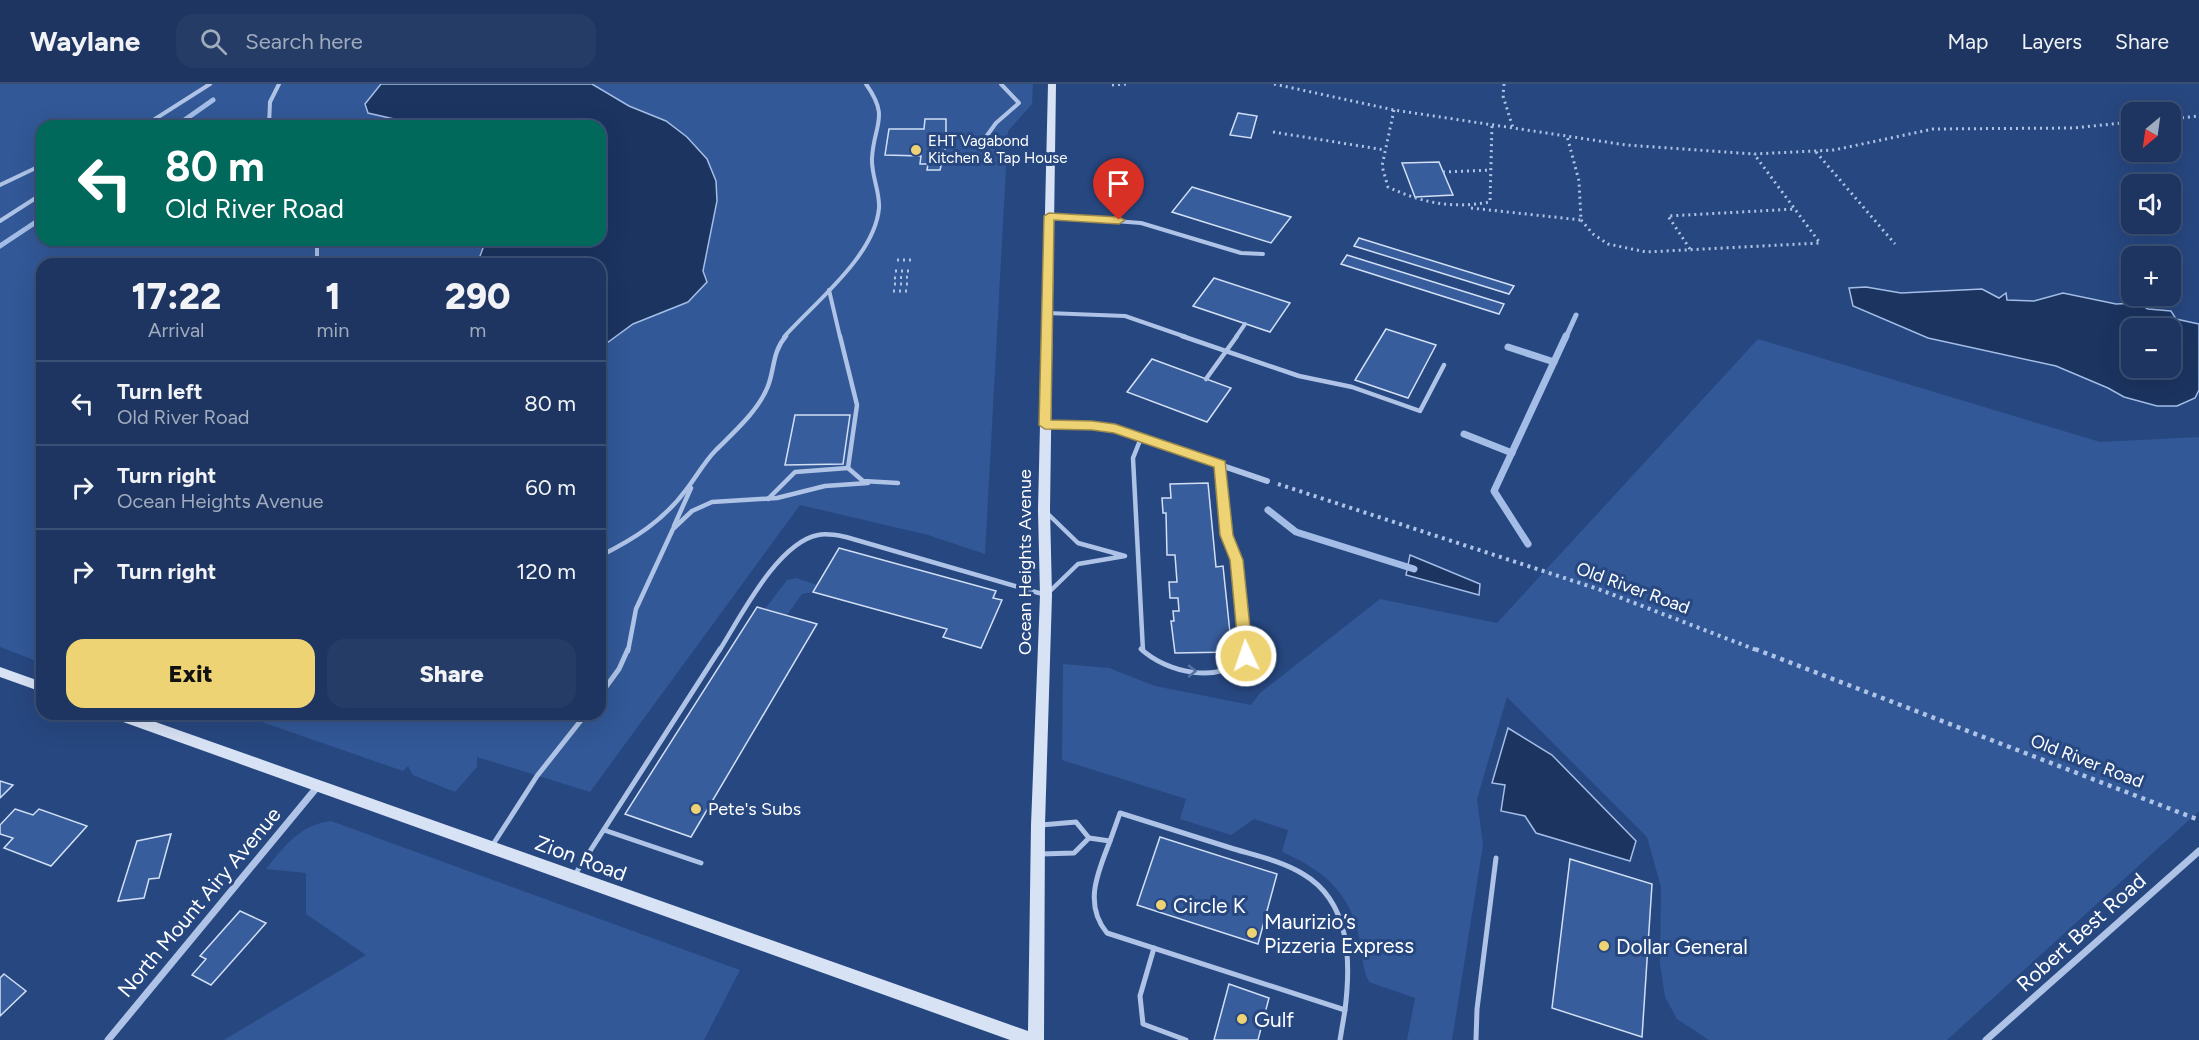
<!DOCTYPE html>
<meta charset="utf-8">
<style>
:root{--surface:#1d3560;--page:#253d66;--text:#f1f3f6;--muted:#a0abbd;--line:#3b5075;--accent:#eed374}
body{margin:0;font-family:Figtree,sans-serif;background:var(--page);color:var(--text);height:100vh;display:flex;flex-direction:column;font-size:22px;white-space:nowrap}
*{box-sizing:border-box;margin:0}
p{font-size:20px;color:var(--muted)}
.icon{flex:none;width:33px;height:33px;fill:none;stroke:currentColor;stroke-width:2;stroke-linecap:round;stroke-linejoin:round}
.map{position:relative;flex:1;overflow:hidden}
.details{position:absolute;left:36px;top:174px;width:570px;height:462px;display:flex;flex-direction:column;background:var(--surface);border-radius:18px;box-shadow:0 6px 24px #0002,0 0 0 2px var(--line)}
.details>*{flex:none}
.top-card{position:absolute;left:36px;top:36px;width:570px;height:126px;border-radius:18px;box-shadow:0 6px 24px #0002,0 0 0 2px var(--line);background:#00695c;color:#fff;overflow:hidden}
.needle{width:39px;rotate:209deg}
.controls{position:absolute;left:2121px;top:18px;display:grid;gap:12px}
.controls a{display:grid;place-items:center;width:60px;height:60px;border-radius:12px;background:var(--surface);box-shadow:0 6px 24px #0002,0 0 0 2px var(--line);font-size:30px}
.pin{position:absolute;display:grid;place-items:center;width:51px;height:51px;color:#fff;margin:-62px -26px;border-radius:50% 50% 50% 0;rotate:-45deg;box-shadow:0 0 6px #0007}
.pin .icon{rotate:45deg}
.me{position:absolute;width:66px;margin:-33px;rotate:357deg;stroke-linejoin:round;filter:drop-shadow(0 0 4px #0008)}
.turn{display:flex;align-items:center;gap:21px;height:126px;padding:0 30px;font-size:27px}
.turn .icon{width:78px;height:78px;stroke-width:2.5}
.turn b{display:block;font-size:42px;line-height:51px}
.eta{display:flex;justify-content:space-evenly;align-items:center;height:102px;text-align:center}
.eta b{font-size:36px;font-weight:800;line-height:42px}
.primary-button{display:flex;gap:12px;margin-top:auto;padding:12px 30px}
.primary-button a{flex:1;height:69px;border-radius:18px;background:var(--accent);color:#111;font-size:24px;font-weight:800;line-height:69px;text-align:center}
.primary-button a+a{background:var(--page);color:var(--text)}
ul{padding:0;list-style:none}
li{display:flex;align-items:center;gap:18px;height:84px;padding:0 30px;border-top:2px solid var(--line)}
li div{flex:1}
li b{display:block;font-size:22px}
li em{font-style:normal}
header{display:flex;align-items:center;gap:36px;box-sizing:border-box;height:84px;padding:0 30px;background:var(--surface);border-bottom:2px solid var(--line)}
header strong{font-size:28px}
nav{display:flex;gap:33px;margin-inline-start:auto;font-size:21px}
.search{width:420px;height:54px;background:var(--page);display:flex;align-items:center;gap:15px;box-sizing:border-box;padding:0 21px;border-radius:18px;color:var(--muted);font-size:22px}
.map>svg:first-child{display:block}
</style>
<header>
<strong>Waylane</strong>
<div class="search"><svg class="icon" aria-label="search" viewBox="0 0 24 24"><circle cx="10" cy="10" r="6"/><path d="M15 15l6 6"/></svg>Search here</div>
<nav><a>Map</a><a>Layers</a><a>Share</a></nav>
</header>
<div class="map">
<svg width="2199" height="956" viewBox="0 0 2199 956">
<rect width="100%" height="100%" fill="#274780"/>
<!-- green -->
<g fill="#325897" fill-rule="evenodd">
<path d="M0,0h1033l-1,20 -24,27 -23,423 -57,-19 -128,-30 -210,287 -113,-35v10l-22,25 -42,-17 -5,-9 -5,5 -164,-57h361v-450h-558v399l-42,-16zM42,42h558v114h-558z"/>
<path d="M1758,255l342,103 99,-5v374l-252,229h-238l-32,-21 -12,-22 -5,-33 1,-77 -14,-50 -140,-140 -30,102 6,46 -31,195h-45l8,-42 -46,-16c-8,-16 -6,-29 -10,-45 -9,-45 -37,-68 -77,-85l6,-22 -34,-11 -23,16 -51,-16 6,-20 -124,-39 1,-96 46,4 46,18 96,19 9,-12 120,-94 117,24z"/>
<polygon points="796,494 817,501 813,508 802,510 787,531 765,525 787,496"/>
<path d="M331,737l409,149 -36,70h-480l142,-85 -60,-41v-41l-40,-4c19,-23 33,-44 65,-48z"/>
</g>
<!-- water -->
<g fill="#1b3460" stroke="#a3bde6" stroke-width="1.5" fill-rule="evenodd">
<polygon points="381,0 592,0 629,22 666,37 687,53 707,75 716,97 717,117 703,187 707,198 688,218 633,240 600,264 600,180 477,180 486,156 600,156 600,42 425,42 368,29 365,20"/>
<path d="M1866,203l35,6 81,-4 17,9 7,-5 1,7 27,1 29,-8 53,11 21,-1 11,6 23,2 5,8 23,5v66l-4,8 -18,8h-20l-33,-9 -16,-9 -52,-22 -128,-28 -75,-32 -4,-18zM2132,244h38v40h-38z"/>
<polygon points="1410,471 1480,500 1479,511 1406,491"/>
<polygon points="1508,644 1552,671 1636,757 1630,777 1536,749 1525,732 1501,727 1505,701 1492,699"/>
</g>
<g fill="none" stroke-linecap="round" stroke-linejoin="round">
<!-- stream-far1 -->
<g stroke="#a3bde6" stroke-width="5">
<polyline points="176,42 213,16"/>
<polyline points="0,162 42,134"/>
<polyline points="1566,253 1576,231"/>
</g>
<!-- stream -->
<g stroke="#a3bde6" stroke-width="7">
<polyline points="1508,263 1554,278"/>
<polyline points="1464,350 1512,369"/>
<polyline points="1268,426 1296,448 1414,485"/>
<polyline points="1528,460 1494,407 1566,252"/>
</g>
</g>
<!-- building -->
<g fill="#385d9c" stroke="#d1dff5" stroke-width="1.5">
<polygon points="1238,29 1257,32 1251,54 1230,51"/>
<polygon points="925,35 946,35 946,55 950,55 949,61 946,61 940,86 927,86 928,80 920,80 921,72 885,71 889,45 924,45"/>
<polygon points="1439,78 1453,111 1415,113 1402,79"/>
<polygon points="1192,103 1291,133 1271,159 1172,128"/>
<polygon points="1359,154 1514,202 1509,210 1354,162"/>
<polygon points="1347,171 1504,220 1499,230 1341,180"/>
<polygon points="1214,194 1290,219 1270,248 1193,222"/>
<polygon points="1386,245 1436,261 1408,314 1355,296"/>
<polygon points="1152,275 1231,304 1207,338 1127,308"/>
<polygon points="795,331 850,331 843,380 785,381"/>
<polygon points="1208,399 1216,483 1223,482 1232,568 1175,569 1171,537 1174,537 1173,527 1179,527 1178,514 1170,514 1169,498 1177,498 1175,471 1167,471 1166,429 1163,429 1162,414 1171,414 1170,400"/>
<polygon points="839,464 996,507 993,514 1002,516 981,564 943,553 947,545 813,508"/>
<polygon points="757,523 817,540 691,753 625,730"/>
<polygon points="0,697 13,701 0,714"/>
<polygon points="15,725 33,731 39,725 87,742 51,782 4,764 13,754 0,750 0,741"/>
<polygon points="171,750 159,794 149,795 144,814 118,817 137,757"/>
<polygon points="1160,753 1277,790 1258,860 1137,821"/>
<polygon points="1570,775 1652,800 1642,953 1552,924"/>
<polygon points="240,827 266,839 211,901 192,891 206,875 200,872"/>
<polygon points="4,890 26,907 0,932 0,894"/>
<polygon points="1229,900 1269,914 1258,956 1214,956"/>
</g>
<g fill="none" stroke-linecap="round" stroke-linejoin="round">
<!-- path-far2 -->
<g stroke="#aec3e6" stroke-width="3" stroke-dasharray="2 4" stroke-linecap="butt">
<polyline points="1274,0 1394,26 1626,61 1754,70 1834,66 1933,45 2073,44 2132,38"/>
<polyline points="1504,0 1503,12 1513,44"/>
<polyline points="1112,1 1127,0"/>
<path d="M1394,26l-12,56 6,21c34,16 65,22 102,15l2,-77"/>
<polyline points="2170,35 2199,32"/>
<polyline points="1273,48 1385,66"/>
<polyline points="1816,68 1895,160"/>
<polyline points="1443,88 1491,86"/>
<polyline points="1471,124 1581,136 1579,97 1567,52"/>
<polyline points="1581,136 1593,150 1608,160 1646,168 1820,159 1754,70"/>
<polyline points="1690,165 1668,132 1795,125"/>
<polyline points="897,176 913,176"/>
<polyline points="895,187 911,187"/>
<polyline points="894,194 910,193"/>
<polyline points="894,200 910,200"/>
<polyline points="893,207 909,207"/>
</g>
<!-- path-far1 -->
<polyline stroke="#aec3e6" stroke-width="4" stroke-dasharray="3 4.5" stroke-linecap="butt" points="1278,400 1598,505 1759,567"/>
<!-- path -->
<polyline stroke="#aec3e6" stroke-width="4.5" stroke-dasharray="4 5" stroke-linecap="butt" points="1755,565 2199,736"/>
<!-- lane-far2 -->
<g stroke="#aec3e6" stroke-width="4">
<polyline points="144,42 210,0"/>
<polyline points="269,42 270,18 279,0"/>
<polyline points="983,57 996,39 1019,19 1001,0"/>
<polyline points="0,101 42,81"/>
<polyline points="1049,132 1141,139 1241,169 1263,170"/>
<polyline points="0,137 42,110"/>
<polyline points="317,156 317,180"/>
<polyline points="829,206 840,253"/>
<polyline points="1047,229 1125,232 1186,253"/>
<path d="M784,253c30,-34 91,-81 95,-129 1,-17 -8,-33 -7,-50 2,-35 18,-40 -6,-74"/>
<polyline points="1236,253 1245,240"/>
</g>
<!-- lane-far1 -->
<g stroke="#aec3e6" stroke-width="4.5">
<polyline points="840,252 857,321 848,384 863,397 898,399"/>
<polyline points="1182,252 1299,292 1352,303 1420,327 1444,281"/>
<polyline points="1206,295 1237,252"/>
<polyline points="1141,354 1133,374 1143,567"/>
<polyline points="1220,380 1226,451 1236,475 1245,567"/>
<polyline points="768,415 795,388 848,384"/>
<polyline points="674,442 691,404"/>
<path d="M600,472c34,-17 63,-35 86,-66 10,-13 19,-29 30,-40 18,-18 43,-40 52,-64 7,-18 4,-34 18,-50"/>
<polyline points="628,567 636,525 673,445 692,427 712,418 777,414 825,402 868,399"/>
<path d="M719,567c21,-33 58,-108 99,-116 9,-2 18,0 28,2l200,58 32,-31 47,-8 -47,-13 -30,-29"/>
</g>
<!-- lane -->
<g stroke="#aec3e6" stroke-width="5">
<path d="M1141,565c26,24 79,36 105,7l-1,-7"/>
<polyline points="600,611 619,585 628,565"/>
<polyline points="1041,741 1076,738 1089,754 1074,769 1041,770"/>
<polyline points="604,746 701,779"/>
<path d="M1089,754l21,3c-12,31 -27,63 -3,92l238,77 -5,30"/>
<path d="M1110,757l10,-28c38,12 76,24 114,36 23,7 48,12 69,25 48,28 48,88 42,136"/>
<polyline points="492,762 537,692 586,630"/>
<polyline points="574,792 720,565"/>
<polyline points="1154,864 1140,912 1143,940 1186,956"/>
<polyline points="1476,956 1477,925 1496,774"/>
</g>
<!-- street-far1 -->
<polyline stroke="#aec3e6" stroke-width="6" points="1046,341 1092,341 1115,345 1267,397"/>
<!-- street -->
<g stroke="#aec3e6" stroke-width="7">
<polyline points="108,956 318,702"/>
<polyline points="1986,956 2199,767"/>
</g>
<!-- secondary -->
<g fill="#d7e2f5" fill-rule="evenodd">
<polygon points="1048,0 1056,0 1050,426 1052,511 1045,741 1044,956 1010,956 112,634 110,630 133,630 1028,947 1031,741 1040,511 1038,426"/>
<polygon points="0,583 42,598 42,608 0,593"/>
</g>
</g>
<!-- one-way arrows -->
<defs><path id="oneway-chevron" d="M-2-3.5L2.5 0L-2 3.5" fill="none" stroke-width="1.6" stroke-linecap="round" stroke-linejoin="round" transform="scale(1.5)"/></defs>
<use stroke="#5672a4" href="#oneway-chevron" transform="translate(1192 587)"/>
<!-- route -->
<polygon fill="#eed374" stroke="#9b894b" stroke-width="1.5" points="1049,129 1119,133 1125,136 1119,140 1054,136 1051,336 1092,337 1115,340 1225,377 1233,451 1243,476 1253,572 1251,576 1246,578 1239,572 1230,476 1220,451 1214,383 1114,349 1092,346 1045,345 1039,341 1044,132"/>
<!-- markers -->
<g fill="#eed374" stroke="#274780" stroke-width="2">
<circle cx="916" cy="66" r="6"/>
<circle cx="696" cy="725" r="6"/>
<circle cx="1161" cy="821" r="6"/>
<circle cx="1252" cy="849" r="6"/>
<circle cx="1604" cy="862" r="6"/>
<circle cx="1242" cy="935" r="6"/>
</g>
<g text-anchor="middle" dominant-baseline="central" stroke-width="6" stroke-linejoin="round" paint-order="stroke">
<!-- far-poi labels -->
<g font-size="15" fill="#fff" stroke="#274780" text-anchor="start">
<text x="928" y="57">EHT Vagabond<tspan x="928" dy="17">Kitchen &amp; Tap House</tspan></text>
</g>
<!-- street labels -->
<g font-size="18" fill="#fff" stroke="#274780">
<text transform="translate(1025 478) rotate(-90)">Ocean Heights Avenue</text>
<text transform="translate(1633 504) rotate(20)">Old River Road</text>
<text transform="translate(2087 677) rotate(21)">Old River Road</text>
</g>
<!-- poi labels -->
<g font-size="18" fill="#fff" stroke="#274780" text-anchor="start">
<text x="708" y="725">Pete's Subs</text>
</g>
<!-- near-street labels -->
<g font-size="21" fill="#fff" stroke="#274780">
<text transform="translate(581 774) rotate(20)">Zion Road</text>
<text transform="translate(199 818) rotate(-50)">North Mount Airy Avenue</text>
<text transform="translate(2081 848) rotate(-42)">Robert Best Road</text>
</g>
<!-- near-poi labels -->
<g font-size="21" fill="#fff" stroke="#274780" text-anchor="start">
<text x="1173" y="821">Circle K</text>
<text x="1264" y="837">Maurizio’s<tspan x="1264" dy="24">Pizzeria Express</tspan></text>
<text x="1616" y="862">Dollar General</text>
<text x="1254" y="935">Gulf</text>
</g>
</g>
</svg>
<div class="controls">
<a><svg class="needle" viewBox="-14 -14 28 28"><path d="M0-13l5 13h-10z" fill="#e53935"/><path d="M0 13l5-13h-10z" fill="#a0abbd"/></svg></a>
<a><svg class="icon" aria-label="sound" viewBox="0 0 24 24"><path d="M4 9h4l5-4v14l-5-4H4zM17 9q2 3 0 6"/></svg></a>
<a>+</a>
<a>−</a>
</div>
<div class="pin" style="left:1119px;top:136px;background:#d93025"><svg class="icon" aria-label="arrive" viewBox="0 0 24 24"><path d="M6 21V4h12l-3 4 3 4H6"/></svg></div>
<svg class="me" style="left:1246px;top:572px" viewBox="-20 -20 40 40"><circle r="17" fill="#eed374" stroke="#fff" stroke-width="3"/><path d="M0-11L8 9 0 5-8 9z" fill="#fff"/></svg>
<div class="top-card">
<div class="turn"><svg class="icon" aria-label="left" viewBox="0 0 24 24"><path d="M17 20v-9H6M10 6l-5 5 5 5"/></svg><div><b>80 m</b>Old River Road</div></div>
</div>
<section class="details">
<div class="eta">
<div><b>17:22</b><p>Arrival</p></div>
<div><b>1</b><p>min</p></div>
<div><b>290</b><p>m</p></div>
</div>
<ul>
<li><svg class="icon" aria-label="left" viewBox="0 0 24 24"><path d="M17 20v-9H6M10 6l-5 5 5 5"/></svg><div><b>Turn left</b><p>Old River Road</p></div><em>80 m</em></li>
<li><svg class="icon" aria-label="right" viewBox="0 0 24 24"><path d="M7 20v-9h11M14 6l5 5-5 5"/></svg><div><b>Turn right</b><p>Ocean Heights Avenue</p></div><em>60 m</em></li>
<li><svg class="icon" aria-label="right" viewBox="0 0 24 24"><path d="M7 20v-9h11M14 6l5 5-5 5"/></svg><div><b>Turn right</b></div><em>120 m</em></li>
</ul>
<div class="primary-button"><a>Exit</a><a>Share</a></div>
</section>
</div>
